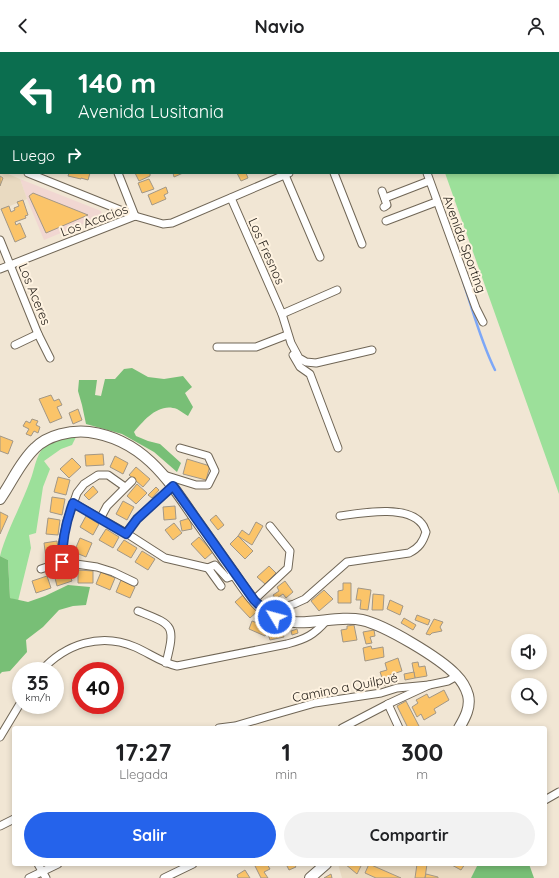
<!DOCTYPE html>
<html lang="es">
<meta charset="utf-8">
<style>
:root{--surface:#fff;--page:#f2f2f2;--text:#202124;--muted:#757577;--accent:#2563eb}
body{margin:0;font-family:Quicksand,sans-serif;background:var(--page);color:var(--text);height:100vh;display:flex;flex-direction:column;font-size:15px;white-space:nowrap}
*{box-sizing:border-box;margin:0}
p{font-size:13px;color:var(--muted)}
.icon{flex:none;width:22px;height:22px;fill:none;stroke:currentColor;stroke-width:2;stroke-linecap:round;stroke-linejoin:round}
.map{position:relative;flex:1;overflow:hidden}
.panel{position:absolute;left:12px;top:674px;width:535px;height:140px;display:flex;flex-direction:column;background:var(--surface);border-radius:4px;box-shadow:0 2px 6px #0003}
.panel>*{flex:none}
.banner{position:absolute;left:0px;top:0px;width:559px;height:122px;box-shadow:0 2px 6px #0003;background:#0b6e4f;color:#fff;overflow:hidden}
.controls{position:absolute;left:511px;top:582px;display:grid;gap:8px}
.controls a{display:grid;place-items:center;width:36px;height:36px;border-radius:50%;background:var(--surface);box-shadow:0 2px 6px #0003;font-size:20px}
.speed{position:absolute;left:12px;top:610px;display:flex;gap:8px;font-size:20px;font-weight:700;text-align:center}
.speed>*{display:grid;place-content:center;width:52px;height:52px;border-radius:50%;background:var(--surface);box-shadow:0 2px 6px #0003;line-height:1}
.speed small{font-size:10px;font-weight:400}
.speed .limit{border:6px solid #d22;background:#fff;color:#111}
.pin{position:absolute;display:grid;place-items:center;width:34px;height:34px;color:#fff;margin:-17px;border-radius:8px;box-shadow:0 2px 6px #0006}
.me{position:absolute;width:44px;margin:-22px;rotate:307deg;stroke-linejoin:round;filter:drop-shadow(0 0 3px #0008)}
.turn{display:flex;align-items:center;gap:14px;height:84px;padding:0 12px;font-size:18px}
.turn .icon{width:52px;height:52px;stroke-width:2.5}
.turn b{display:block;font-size:28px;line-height:34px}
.then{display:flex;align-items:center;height:38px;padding:0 12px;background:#0003;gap:8px;font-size:15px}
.eta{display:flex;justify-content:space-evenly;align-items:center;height:68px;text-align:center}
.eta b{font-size:24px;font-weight:800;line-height:28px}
.primary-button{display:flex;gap:8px;margin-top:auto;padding:8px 12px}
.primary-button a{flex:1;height:46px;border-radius:24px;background:var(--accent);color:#fff;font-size:16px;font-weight:800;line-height:46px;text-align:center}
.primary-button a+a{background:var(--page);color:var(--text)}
header{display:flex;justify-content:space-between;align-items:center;height:52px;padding:0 12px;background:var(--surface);font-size:18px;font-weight:800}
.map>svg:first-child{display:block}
</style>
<header><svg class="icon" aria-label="back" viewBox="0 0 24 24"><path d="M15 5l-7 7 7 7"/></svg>Navio<svg class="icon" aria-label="person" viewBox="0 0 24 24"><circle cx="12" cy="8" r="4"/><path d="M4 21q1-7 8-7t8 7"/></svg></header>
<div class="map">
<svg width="559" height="826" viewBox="0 0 559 826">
<rect width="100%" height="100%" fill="#f1e6d4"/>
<!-- commercial -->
<polygon fill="#f1d7d2" points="20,127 101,159 102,164 44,188 27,147"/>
<!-- built -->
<g fill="#e9dac1">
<polygon points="0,119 1,121 6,121 20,127 27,147 0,158"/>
<polygon points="338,812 478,812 471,826 342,826"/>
</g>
<!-- green -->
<g fill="#9ce09a">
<polygon points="402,0 559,0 559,442 445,121 558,121 558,1"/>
<path d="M76,385l-4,8 -11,4 -17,12 6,8 -7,18 -7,46 -7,2 2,13 -13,53 -8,-3 -2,-38 -8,-4c7,-26 21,-50 30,-75 5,-12 5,-24 14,-34 8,-9 22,-9 32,-10z"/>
</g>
<!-- forest -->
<g fill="#78bf76">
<path d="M132,316l16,9 16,2 19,-3 9,11 -7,6 8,14 -5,9c-4,-2 -7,-5 -11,-7 -18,-7 -33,11 -43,23l2,4 12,5 12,3 21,19 -4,9 -23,-20 -32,-18 -36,-10 -4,-19 -4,-14 1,-11h18l-2,15 6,1 4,-17h10l9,-10z"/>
<polygon points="0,504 8,508 10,546 28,550 45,544 68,533 90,535 86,553 73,554 59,558 43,575 26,588 27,600 10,619 2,620 0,622"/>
<polygon points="478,812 529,812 534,826 471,826"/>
</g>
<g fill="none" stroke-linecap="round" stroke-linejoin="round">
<!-- stream -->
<path stroke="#7da7f7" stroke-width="2.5" d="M463,229c10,30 18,61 32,89"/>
</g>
<!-- building -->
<g fill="#fbc469" stroke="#a29786">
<polygon points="234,0 250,0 251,1 233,1"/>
<polygon points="332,0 348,0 348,1 333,1"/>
<polygon points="69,121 90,121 88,128 81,126 81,127 68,124"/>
<polygon points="135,121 152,121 150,122 150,124 139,129"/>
<polygon points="173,121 183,121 174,125"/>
<polygon points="237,121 246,121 248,126 241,129"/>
<polygon points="0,124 3,126 0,134"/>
<polygon points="149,127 154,137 142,141 138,131"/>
<polygon points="166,135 168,141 164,143 166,147 152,153 148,143"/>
<polygon points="33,141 88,163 46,181 29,144"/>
<polygon points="23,148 28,163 25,164 26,166 15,170 16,173 20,171 26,185 15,190 1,157 9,154 11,160 15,158 14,156 19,154 17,150"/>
<polygon points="51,343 54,349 59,347 62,353 57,355 62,366 50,371 39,347"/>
<polygon points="78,357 82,368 73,372 69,361"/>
<polygon points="32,367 38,369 36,373 40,375 38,381 34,379 31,384 26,382 29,377 23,374 26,369 30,371"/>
<polygon points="0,384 13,389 8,402 0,399"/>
<polygon points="103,402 104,413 86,414 85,403"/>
<polygon points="115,404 128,411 123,422 110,415"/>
<polygon points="72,406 81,415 69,426 60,417"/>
<polygon points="187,407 210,414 206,428 183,422"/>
<polygon points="136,415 150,427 143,435 129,423"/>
<polygon points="58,425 70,428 66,443 54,440"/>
<polygon points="137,432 147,441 136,452 127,444"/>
<polygon points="93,434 98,440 89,448 84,443"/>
<polygon points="156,435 159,438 152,446 148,443"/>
<polygon points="52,445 65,447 62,463 50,460"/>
<polygon points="123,449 134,455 127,468 116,462"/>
<polygon points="175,454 176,467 164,468 163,455"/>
<polygon points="0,460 8,464 0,482"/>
<polygon points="216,463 224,473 218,478 210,468"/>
<polygon points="86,464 99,472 93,483 80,475"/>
<polygon points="48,466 60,468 58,483 46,482"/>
<polygon points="190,466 192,477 182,479 180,469"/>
<polygon points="256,470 263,474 252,493 238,484 242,478 249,483"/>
<polygon points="174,471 182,481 173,488 165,478"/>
<polygon points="106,477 119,485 113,496 99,488"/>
<polygon points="238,484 253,499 245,507 230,492"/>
<polygon points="199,485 213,500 205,507 191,492"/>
<polygon points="80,486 92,491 86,505 74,500"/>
<polygon points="124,488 137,496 131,506 117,498"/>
<polygon points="57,489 59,505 46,506 44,491"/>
<polygon points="142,499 155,507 148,518 135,510"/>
<polygon points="269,514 276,521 265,532 257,525"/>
<polygon points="68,517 72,529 57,534 54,522"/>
<polygon points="78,518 93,519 93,531 78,531"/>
<polygon points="101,520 115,526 110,538 96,532"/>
<polygon points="47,524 51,536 36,541 32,529"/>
<polygon points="121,528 135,535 130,546 116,540"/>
<polygon points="285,529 293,540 286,546 283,542 276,547 273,543 279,539 277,535"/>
<polygon points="343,531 351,531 351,551 338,551 338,539 343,538"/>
<polygon points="358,536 371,538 368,558 360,557 361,548 356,548"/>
<polygon points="324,538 333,547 319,559 311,549"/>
<polygon points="244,542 259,558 250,566 235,550"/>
<polygon points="373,542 384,543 383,558 372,558"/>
<polygon points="390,548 403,554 400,563 387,557"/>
<polygon points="417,563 430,568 428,573 415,568"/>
<polygon points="404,566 416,573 413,578 401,571"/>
<polygon points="434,567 443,570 440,575 442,579 432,581 430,583 426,582"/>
<polygon points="252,569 268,575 265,584 249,577"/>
<polygon points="354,573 357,588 343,590 341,578 347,577 347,574"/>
<polygon points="297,577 298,581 292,583 291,579"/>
<polygon points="282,578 284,585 270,588 268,582"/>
<polygon points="374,578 375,584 370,585 372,591 366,592 363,580"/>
<polygon points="371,594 372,597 383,595 384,605 365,609 363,596"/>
<polygon points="398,606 402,619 390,623 393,631 385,634 380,620 387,618 385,611"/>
<polygon points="418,610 419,615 425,614 427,624 415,626 412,611"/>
<polygon points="414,620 415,626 405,628 404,622"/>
<polygon points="444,638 449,648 434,657 436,661 424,668 421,662 417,665 412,655 418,651 416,648 427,642 429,646"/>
<polygon points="406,649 420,676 408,676 397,654"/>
<polygon points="254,812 267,812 270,817 264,820 268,826 261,826"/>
<polygon points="286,812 294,812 296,815 289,818"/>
<polygon points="345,812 362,812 357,822"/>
<polygon points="369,812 401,826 376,826 365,821"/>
<polygon points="417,812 427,812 425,826 415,826"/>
<polygon points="450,812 465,812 461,818"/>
<polygon points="245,818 250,826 238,826 237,823"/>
<polygon points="331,822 332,826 324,826"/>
<polygon points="426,822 438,825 438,826 425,826"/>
</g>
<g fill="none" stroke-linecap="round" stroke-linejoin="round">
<!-- street casing -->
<g stroke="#706656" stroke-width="9">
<g id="street">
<polyline points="69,0 69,1"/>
<polyline points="218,0 218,1"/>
<polyline points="386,0 386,1"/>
<polyline points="184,1 186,0"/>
<polyline points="373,1 375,0"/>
<polyline points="0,78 1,77"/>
<polyline points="0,110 1,110"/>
<polyline points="28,121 135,164 163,172 172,171 289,121"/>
<polyline points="118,121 135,164"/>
<polyline points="334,121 362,192"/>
<polyline points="427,121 476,256 483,270"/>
<polyline points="285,123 320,205"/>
<polyline points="382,139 387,153 384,155"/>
<polyline points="231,146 282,262 291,291 299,306 306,310 316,311 372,298"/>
<polyline points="385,146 429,129"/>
<polyline points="386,169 436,150"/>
<polyline points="0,188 38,282 50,306"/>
<polyline points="0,217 135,164"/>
<polyline points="282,262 337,238"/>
<polyline points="15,293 38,282"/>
<polyline points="217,295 256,295 287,283"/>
<polyline points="293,303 300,315 310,322 338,396"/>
<polyline points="164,423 196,433 208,433 215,419 208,404 180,396"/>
<polyline points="73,451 126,481 165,506 208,516 221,534"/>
<polyline points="100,467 107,454 132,429"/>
<polyline points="126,481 137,467 173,434"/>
<polyline points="62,510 62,493 67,469 77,441 84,432 98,423 108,423 125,435"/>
<polyline points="208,516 215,513 227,526 235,523"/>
<polyline points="41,517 62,510 97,515 113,520 134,530"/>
<polyline points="254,548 288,516 290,499 270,474"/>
<path d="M138,559c35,14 38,13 28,52"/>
<path d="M266,560l28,-8 11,-5 42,-37 62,-9c10,-5 14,-11 17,-21 -1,-2 -2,-6 -4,-8 -15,-20 -61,-11 -82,-8"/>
<path d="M41,619c24,-27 60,-39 94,-24 14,6 27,16 42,19l110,-22c19,-5 27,-9 40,-24"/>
<polyline points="388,652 399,676"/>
<polyline points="219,676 235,674 266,665 315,651 381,641 397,636 429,633"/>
<polyline points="342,676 388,652 429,633 448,629 457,624"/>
<polyline points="0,685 21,650"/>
<polyline points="545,748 559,740"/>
<polyline points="0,774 14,767"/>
<polyline points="38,812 46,826"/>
<polyline points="29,826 58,812"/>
<polyline points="164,826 193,812"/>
</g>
</g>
<!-- secondary casing -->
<g stroke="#706656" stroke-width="12">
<g id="secondary">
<path d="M0,447c12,-17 20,-37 35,-51 13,-13 36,-18 54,-16 52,7 78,45 105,85 13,18 26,37 39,55 11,16 22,34 39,44 27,15 61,-2 90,4 23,5 78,38 94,55 5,5 10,13 12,20 3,12 -3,23 -9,33"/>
<polyline points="310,826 326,812"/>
</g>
</g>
<!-- street -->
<use href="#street" stroke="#fff" stroke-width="7"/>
<!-- secondary -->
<use href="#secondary" stroke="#fff" stroke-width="10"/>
</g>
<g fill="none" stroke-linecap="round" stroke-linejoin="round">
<!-- route casing -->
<g stroke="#184099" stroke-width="10">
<path id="route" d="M62,510c0,-21 4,-40 11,-59l53,31 11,-15 36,-33 81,114 12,12 9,5"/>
</g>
<!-- route -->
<use href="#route" stroke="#2563eb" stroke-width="7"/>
</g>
<g text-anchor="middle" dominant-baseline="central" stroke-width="4" stroke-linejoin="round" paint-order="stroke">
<!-- street labels -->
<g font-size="13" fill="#201b15" stroke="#fff3e1">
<text transform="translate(94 168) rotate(-20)">Los Acacios</text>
<text transform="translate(465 192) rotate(70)">Avenida Sporting</text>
<text transform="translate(267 199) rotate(66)">Los Fresnos</text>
<text transform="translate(35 242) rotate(68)">Los Aceres</text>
<text transform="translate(345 635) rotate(-11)">Camino a Quilpué</text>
</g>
</g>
</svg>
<div class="controls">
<a><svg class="icon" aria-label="sound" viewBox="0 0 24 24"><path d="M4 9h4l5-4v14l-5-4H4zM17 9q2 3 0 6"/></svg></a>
<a><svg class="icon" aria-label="search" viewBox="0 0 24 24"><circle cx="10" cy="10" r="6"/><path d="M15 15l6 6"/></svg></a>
</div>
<div class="speed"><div>35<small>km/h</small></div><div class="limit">40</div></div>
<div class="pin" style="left:62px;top:510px;background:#d93025"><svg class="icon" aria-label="arrive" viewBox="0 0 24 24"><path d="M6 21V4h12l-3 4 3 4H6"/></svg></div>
<svg class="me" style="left:275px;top:565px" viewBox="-20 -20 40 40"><circle r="17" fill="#2563eb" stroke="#fff" stroke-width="3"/><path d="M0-11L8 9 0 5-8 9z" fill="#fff"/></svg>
<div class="banner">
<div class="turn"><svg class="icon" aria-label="left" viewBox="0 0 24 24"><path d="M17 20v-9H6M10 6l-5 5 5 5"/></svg><div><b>140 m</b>Avenida Lusitania</div></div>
<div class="then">Luego<svg class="icon" aria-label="right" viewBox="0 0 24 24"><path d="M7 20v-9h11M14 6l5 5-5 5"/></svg></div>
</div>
<section class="panel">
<div class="eta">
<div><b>17:27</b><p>Llegada</p></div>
<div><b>1</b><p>min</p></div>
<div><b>300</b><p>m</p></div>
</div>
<div class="primary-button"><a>Salir</a><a>Compartir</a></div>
</section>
</div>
